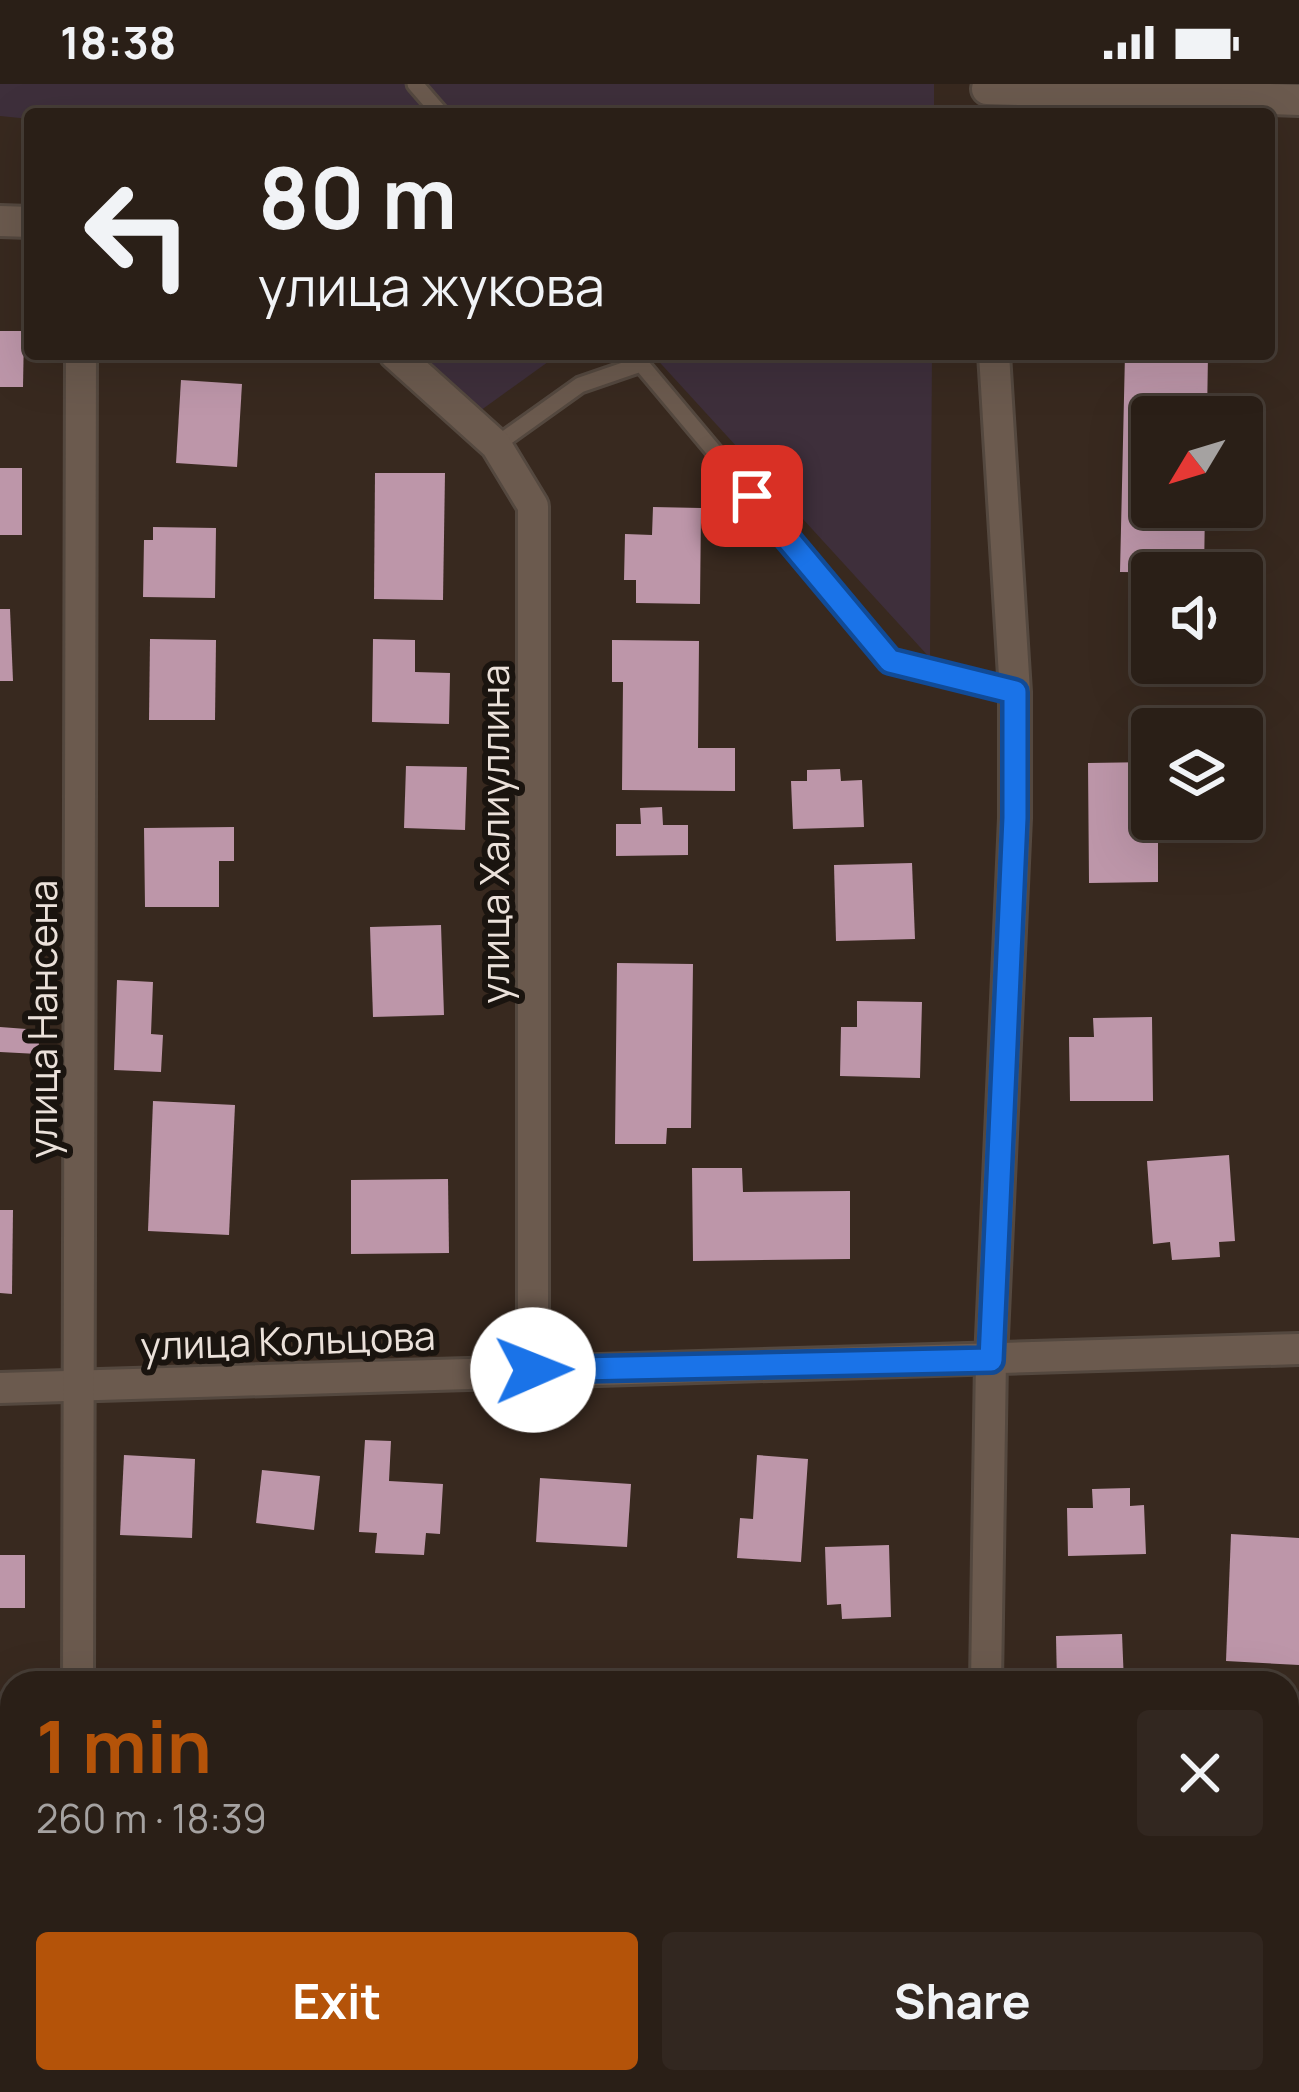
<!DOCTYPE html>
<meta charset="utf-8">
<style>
:root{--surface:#2a1f17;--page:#322720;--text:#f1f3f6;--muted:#a5a2a1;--line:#463d36;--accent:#b45309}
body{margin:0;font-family:Manrope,sans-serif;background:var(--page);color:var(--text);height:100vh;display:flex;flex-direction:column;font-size:45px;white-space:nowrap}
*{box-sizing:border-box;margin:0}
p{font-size:39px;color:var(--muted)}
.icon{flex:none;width:66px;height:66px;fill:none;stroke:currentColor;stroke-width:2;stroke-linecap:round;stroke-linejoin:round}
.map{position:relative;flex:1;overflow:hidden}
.panel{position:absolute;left:0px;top:1587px;width:1299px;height:423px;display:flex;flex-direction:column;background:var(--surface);border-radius:36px 36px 0 0;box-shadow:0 12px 48px #0002,0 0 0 3px var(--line)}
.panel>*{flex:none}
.banner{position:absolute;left:24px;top:24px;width:1251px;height:252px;border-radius:12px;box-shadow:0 12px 48px #0002,0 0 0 3px var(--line);background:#2a1f17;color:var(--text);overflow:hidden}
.needle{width:78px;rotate:232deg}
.buttons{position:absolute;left:1131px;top:312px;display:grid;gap:24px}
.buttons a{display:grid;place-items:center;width:132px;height:132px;border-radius:12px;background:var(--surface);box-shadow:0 12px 48px #0002,0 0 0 3px var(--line);font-size:60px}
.pin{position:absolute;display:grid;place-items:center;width:102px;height:102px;color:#fff;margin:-51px;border-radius:24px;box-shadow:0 6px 18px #0006}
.me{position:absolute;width:132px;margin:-66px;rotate:89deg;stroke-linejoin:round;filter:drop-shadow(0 0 9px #0008)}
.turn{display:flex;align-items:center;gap:42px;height:252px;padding:0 36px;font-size:54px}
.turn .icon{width:156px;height:156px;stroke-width:2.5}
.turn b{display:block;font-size:84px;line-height:102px}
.round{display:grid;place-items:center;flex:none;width:126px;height:126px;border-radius:12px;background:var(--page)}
.summary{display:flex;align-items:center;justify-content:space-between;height:204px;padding:0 36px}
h1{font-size:72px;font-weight:700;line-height:90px;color:var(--accent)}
.action{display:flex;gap:24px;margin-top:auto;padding:24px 36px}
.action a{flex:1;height:138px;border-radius:12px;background:var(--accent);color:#fff;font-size:48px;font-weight:700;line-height:138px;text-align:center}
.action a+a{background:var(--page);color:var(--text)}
.status{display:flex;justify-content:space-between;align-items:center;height:84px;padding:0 60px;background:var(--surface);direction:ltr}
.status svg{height:33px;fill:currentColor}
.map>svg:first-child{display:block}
</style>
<div class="status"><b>18:38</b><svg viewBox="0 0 49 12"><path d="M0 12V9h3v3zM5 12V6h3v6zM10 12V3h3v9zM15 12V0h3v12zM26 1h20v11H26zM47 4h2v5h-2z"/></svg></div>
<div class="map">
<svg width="1299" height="2008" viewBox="0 0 1299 2008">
<rect width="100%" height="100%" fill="#38291f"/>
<!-- industrial -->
<g fill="#3e2f3b">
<polygon points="0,0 934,0 934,30 30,30 30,35 0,32"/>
<polygon points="417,270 559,270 466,337"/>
<polygon points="652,270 932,270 930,574"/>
</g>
<!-- building -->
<g fill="#bd96a9">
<polygon points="0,247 24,247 23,303 0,303"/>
<polygon points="1125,270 1208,270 1207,333 1152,333 1152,423 1205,423 1204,489 1120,488"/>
<polygon points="181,296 242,300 237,383 176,379"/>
<rect x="0" y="384" width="22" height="67"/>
<polygon points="375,389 445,389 443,516 374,515"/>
<polygon points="653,423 701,424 700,520 636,519 636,496 624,496 625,450 652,451"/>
<polygon points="153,443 216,444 215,514 143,513 144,456 153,456"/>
<polygon points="0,525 10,525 13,597 0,597"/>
<polygon points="150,555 216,556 215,636 149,636"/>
<polygon points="373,555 415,556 415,588 450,589 449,640 372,638"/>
<polygon points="612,556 699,557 698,664 735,664 735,707 622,706 623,598 612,598"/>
<polygon points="1152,678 1152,735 1158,735 1158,798 1089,799 1088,679"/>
<polygon points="406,682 467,683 465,746 404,744"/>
<polygon points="840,685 841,697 862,696 864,743 793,745 791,697 807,697 807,686"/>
<polygon points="662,723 663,741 688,741 688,771 616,772 616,740 641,740 640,724"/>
<polygon points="234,743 234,777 219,777 219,823 145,823 144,744"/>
<polygon points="912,779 915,855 836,857 834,781"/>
<polygon points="441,841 444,931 373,933 370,843"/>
<polygon points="617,879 693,880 691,1044 667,1044 666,1060 615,1060"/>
<polygon points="117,896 153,898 151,950 163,951 161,988 114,986"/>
<polygon points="857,917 922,918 920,994 840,992 841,943 857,943"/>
<polygon points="1152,933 1153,1017 1070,1017 1069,953 1094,953 1093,934"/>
<polygon points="0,943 40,946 38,970 0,968"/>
<polygon points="153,1017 235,1021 229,1151 148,1147"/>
<polygon points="1229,1071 1235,1157 1219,1158 1220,1173 1172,1176 1170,1158 1153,1160 1147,1077"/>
<polygon points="692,1084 742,1084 743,1108 850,1107 850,1175 693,1177"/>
<polygon points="448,1095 449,1169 351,1170 351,1096"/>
<polygon points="0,1126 13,1126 12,1210 0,1209"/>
<polygon points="365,1356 391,1357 389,1397 443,1400 440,1450 426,1449 424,1471 375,1469 377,1449 359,1448"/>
<polygon points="124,1371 195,1375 192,1454 120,1451"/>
<polygon points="757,1371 808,1375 801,1478 737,1474 740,1434 753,1435"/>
<polygon points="262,1386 320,1392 314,1446 256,1439"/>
<polygon points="540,1394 631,1400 627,1463 536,1458"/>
<polygon points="1130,1404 1130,1422 1144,1421 1146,1470 1068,1472 1067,1424 1093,1424 1092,1405"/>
<polygon points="1231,1450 1299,1454 1299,1581 1226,1577"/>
<polygon points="889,1461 891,1533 842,1535 841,1520 827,1521 825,1463"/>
<rect x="0" y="1471" width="25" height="53"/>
<polygon points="1122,1550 1124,1599 1057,1599 1056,1552"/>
<polygon points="1287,1735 1299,1735 1299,1863 1287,1862"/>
</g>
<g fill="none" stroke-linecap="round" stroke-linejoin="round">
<!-- lane casing -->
<g stroke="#54483f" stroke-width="21">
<g id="lane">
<polyline points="415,0 441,30"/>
<polyline points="496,361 580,301 641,280 890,577 1015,608"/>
</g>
</g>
<!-- street casing -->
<g stroke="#54483f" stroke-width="36">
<g id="street">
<polyline points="987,5 1299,16"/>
<polyline points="0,137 30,138"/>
<polyline points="395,270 496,361 533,422 533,1286"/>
<polyline points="0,1304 1299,1265"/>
<polyline points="78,1599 81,270"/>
<polyline points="986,1599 991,1276 1015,734 1015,608 994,270"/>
<polyline points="75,2008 75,1998"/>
<polyline points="981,2008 981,1998"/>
</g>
</g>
<!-- lane -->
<use href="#lane" stroke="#6b5a4e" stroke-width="15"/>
<!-- street -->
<use href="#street" stroke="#6b5a4e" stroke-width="30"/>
</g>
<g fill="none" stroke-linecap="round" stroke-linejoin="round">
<!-- route casing -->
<g stroke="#114b97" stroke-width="30">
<polyline id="route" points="533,1286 991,1276 1015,734 1015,608 890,577 752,412"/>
</g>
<!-- route -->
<use href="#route" stroke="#1a73e8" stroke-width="21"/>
</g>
<g text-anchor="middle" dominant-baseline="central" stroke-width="12" stroke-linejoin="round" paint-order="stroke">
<!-- street labels -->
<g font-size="39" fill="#ebe1da" stroke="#1a140f">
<text transform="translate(494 750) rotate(-90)">улица Халиуллина</text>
<text transform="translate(42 935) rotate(-90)">улица Нансена</text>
<text transform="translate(288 1256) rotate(-2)">улица Кольцова</text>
</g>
</g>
</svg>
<div class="buttons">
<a><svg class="needle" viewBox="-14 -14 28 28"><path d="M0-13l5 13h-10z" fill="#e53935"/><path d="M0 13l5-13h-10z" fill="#a5a2a1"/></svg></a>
<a><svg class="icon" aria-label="sound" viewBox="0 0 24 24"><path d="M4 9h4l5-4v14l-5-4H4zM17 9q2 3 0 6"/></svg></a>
<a><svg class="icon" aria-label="layers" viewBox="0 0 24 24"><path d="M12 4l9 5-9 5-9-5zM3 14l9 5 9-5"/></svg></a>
</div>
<div class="pin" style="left:752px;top:412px;background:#d93025"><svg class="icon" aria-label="arrive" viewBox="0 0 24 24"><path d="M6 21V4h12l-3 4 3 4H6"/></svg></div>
<svg class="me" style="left:533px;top:1286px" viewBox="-20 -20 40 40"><circle r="19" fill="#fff"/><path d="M0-13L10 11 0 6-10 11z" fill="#1a73e8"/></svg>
<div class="banner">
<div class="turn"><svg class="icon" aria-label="left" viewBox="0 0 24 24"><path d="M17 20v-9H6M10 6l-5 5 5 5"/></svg><div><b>80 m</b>улица жукова</div></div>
</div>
<section class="panel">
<div class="summary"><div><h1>1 min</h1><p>260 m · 18:39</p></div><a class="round"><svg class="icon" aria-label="close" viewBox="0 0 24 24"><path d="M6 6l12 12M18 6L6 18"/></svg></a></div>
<div class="action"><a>Exit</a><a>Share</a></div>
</section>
</div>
